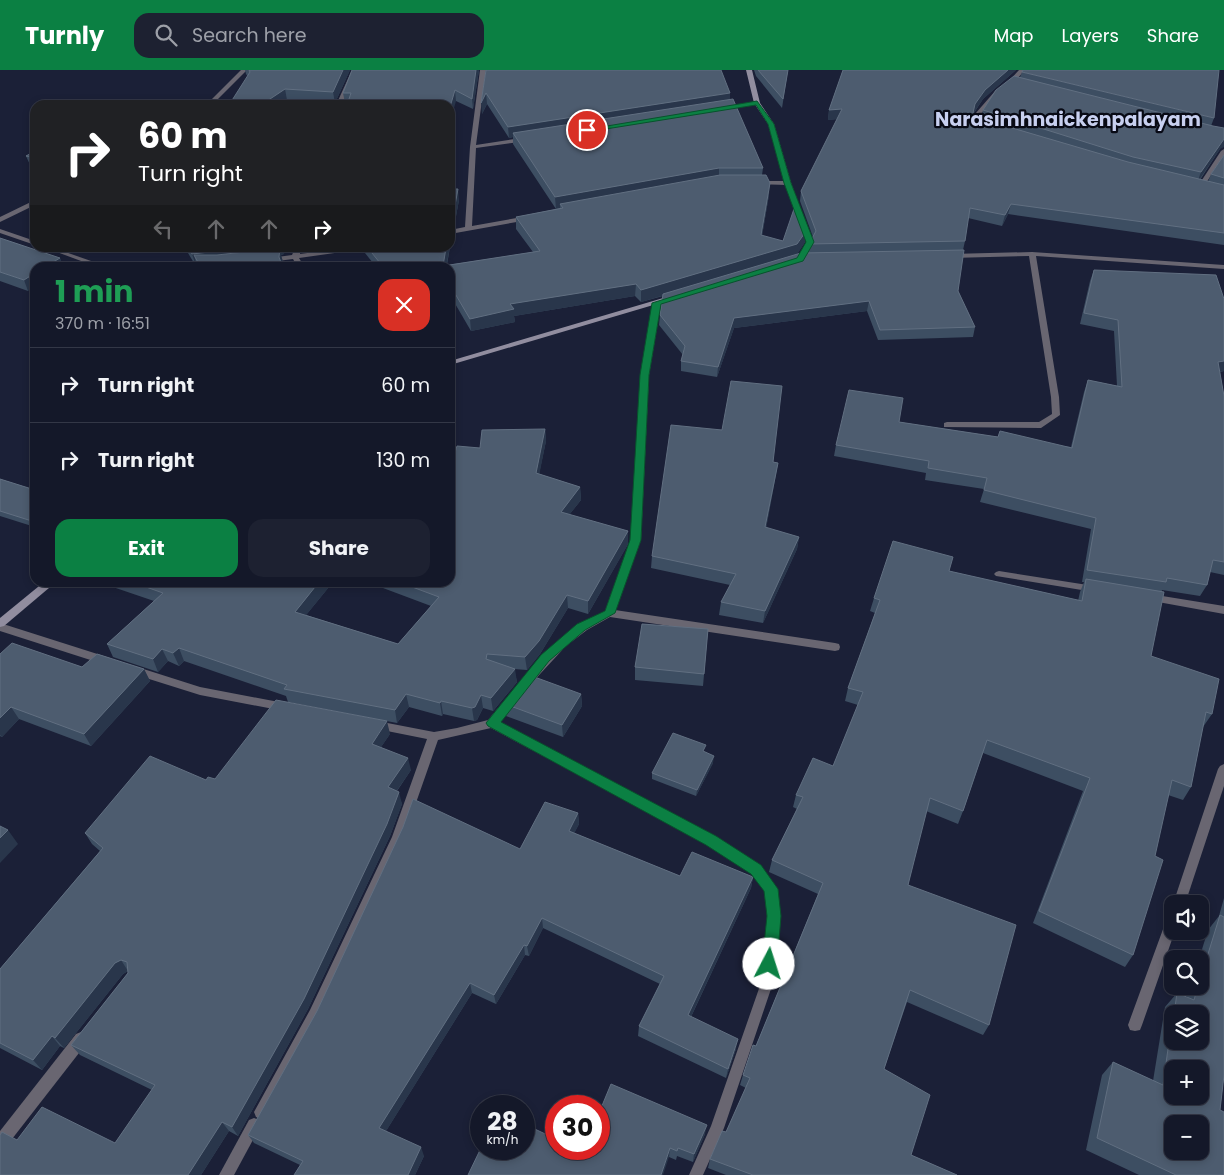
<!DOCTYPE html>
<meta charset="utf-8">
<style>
:root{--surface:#141829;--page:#1d2131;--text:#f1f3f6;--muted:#9da0a8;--line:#333746;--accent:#0b8043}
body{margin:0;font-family:Poppins,sans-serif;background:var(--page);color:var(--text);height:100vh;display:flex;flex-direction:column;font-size:19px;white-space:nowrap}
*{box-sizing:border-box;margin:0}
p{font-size:16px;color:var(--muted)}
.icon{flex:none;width:28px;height:28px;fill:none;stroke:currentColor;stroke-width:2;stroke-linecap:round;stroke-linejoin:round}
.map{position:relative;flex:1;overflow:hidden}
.panel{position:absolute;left:30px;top:192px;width:425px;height:325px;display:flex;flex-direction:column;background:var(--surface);border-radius:15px;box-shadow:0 2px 8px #0003,0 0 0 1px var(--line)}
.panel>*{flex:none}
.hud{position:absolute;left:30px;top:30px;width:425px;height:152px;border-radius:15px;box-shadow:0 2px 8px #0003,0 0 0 1px var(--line);background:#202124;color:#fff;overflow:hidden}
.buttons{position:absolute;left:1164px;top:825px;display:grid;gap:10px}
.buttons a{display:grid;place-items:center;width:45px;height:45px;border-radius:10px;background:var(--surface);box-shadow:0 2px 8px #0003,0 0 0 1px var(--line);font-size:25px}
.speed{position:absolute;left:470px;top:1025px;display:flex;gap:10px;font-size:25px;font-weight:700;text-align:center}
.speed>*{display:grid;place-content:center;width:65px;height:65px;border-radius:50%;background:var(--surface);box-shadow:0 2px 8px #0003,0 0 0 1px var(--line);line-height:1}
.speed small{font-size:12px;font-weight:400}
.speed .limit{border:8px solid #d22;background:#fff;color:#111}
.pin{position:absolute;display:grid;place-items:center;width:42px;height:42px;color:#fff;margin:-21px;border:2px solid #fff;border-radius:50%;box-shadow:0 1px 5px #0007}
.me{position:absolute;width:55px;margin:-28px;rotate:5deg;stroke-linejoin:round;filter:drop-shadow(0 0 4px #0008)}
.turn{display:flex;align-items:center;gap:18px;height:105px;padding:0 25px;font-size:22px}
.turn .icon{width:65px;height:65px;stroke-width:2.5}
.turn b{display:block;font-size:35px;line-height:42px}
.lanes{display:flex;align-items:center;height:48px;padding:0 25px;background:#0003;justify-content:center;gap:25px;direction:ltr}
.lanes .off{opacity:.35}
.round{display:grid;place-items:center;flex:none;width:52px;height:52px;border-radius:15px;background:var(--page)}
.summary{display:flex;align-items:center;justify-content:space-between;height:85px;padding:0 25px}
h1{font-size:30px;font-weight:700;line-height:38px;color:#1e9e55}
.cta{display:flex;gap:10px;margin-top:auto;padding:10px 25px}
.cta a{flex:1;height:58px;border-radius:15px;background:var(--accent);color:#fff;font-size:20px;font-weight:700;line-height:58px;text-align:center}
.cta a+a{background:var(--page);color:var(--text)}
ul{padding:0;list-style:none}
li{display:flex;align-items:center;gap:15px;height:75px;padding:0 25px;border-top:1px solid var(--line)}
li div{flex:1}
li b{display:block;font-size:19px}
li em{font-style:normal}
header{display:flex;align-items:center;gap:30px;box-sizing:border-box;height:70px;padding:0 25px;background:var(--accent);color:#fff}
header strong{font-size:24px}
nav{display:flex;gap:28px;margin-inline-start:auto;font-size:18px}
.search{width:350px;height:45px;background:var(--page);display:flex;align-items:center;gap:12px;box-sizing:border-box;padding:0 18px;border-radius:15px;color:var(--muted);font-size:19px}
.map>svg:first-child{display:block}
</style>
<header>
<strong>Turnly</strong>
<div class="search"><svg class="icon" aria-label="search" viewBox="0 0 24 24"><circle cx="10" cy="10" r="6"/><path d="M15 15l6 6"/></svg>Search here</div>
<nav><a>Map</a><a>Layers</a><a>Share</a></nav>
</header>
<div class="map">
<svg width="1224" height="1105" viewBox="0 0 1224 1105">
<rect width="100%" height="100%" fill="#1b2037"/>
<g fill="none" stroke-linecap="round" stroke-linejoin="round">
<!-- street -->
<g fill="#696671" fill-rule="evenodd">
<polygon points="241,0 247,0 212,35 206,35"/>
<polygon points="352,0 358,0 342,35 336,35"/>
<polygon points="480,0 486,0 476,75 527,67 530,69 527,71 476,78 472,156 528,146 531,148 528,150 450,164 450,160 465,157 470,77"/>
<polygon points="1019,0 1025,0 1016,10 1022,15 1019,17 1010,10"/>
<polygon points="996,20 1001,21 980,45 978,51 983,55 978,56 972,52 975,44"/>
<polygon points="757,31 760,33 759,34 724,40 721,38"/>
<polygon points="1224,79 1224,86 1204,116 1199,117 1198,116 1221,81"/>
<polygon points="757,111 788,111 791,113 788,115 755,114 754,113"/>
<polygon points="35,130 35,135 0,152 0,147"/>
<polygon points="0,159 35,171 35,175 0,163"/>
<polygon points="46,178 54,178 111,198 100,198"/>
<polygon points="295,178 301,178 300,184 345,178 359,178 356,180 299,188 305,198 298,198 293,189 270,192 266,190 270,188 292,185"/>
<polygon points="1032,182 1224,195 1224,199 1036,186 1059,327 1060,345 1041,358 944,357 944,353 947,352 1039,352 1052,344 1051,327 1029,186 951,188 948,186 951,184"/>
<path d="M654,231h3l4,2 -12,72 -8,165 -26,70 220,33 4,1 1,3 -1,3 -4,1 -225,-34 -23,13 -21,16 -38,41h-8l-1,-3 1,-3c25,-29 51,-52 85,-70l26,-71 10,-165z"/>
<polygon points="999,501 1094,516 1099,519 1094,522 996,506 994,504 996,502"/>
<polygon points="1150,524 1224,536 1224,544 1147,530 1145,528 1147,526"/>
<polygon points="0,553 110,588 111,591 110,594 106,595 0,561"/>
<polygon points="134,596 200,617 284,633 288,634 289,637 288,640 284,641 200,625 130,603 129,600 130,597"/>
<polygon points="513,624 517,625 518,628 499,652 715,766 760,795 777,819 780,846 774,910 724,1058 703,1105 689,1105 711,1056 762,910 768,846 765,821 752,803 707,774 491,658 438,670 404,767 320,950 266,1047 261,1049 256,1047 254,1042 310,940 392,767 427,669 377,659 373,658 372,655 373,652 377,651 434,662 457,658 488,650 509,625"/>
<polygon points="1224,694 1224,716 1185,834 1173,834 1218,699 1220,696"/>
<polygon points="1172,845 1172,861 1175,861 1142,955 1140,960 1135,961 1130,960 1128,955 1166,851 1168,847"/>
<polygon points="81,962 86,964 88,969 86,974 5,1078 0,1080 0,1061 76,964"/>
<polygon points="254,1048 259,1050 261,1055 234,1105 219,1105 249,1050"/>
</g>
<!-- secondary -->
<g fill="#918d9f" fill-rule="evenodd">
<path d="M746,0h6l8,33 14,21 17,59 22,59c-4,8 -11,26 -22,19l6,-3 10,-16 -22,-59 -17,-59 -14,-21z"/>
<polygon points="670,226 677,228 450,295 450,291"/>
<polygon points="44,512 56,512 4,556 0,557 0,548"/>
</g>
</g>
<!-- wall -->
<g fill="#3d4e62" fill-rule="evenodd">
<polygon points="245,0 350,0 335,33 287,30 280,35 229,35 248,7 246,4"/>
<polygon points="479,0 473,39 456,31 345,33 343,23"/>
<polygon points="486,0 730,29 763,98 762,105 769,125 762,166 783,171 805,172 797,184 808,183 809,174 813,167 800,131 801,121 837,49 828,50 829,40 843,0 1016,0 983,29 974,43 981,47 983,40 1020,7 1022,2 1214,48 1211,56 1220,79 1200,110 1208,112 1211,104 1224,85 1224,175 1008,144 1002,156 968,148 965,171 963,180 958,221 975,257 973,267 878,270 867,241 734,258 717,307 681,301 681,291 683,285 659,255 660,245 663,226 641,232 635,226 514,246 515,252 471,261 450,225 450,198 377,198 361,178 450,178 450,102 455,114 453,119 459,130 454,157 452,158 452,165 447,195 533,182 516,159 516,147 556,139 513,74 513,67 509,68 487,34 482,44"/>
<polygon points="754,0 788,0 782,38 756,6"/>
<polygon points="35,81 35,98 31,97 26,86"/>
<polygon points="0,168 60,188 63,198 35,198 28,221 0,211"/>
<polygon points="186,178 285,178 284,184 281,185 283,192 283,198 197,198 188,183"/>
<polygon points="1094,200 1224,229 1224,301 1220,302 1224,326 1224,505 1210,502 1207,515 1200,526 1162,520 1151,586 1212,644 1203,657 1191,717 1183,730 1168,725 1133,885 1125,897 1033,853 1083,721 983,683 963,741 958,754 926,741 908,815 989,955 983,965 907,932 884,999 911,1085 957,1105 726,1105 708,1098 710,1089 726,1062 746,1018 740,1015 743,1005 756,976 818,824 769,802 772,790 797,739 793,737 796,725 833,696 858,635 845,631 848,618 875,543 870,541 874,528 949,501 1078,531 1080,522 1084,512 1082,512 1091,459 980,432 984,419 925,410 926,403 834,386 836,375 899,352 998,367 1071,377 1084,322 1088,310 1117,316 1114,261 1080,254 1090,211"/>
<polygon points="545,359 546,371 539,404 580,417 581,430 569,445 628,461 628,474 588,544 568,538 540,584 527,600 514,599 517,612 493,641 483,638 477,650 474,651 443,644 442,646 409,637 397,653 288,632 286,626 184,591 179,596 168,591 158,602 113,587 107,574 154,531 107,515 106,512 333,512 306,545 398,574 431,536 367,512 450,512 480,378"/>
<polygon points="773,392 778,393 766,458 799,467 797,479 763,553 719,545 721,532 730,515 651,498 652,486"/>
<polygon points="0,409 35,420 35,457 0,446"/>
<polygon points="708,559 703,616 635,610 635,597"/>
<polygon points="0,584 82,597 144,599 150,611 91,676 19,649 2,667 0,666"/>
<polygon points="581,624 582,636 563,667 506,646 505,634"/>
<polygon points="390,664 381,677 411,700 397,721 402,734 390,766 308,939 238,1066 229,1061 201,1105 17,1070 115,1073 152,1020 80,985 71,975 128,903 128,901 123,904 64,978 60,976 42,1000 0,978 0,899 100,781 92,774 85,763 206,710 215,709"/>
<polygon points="705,682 713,693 696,726 652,709 652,703"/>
<polygon points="578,743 579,754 574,763 680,806 753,807 751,818 691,947 736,979 726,1008 638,966 639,956 660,914 543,858 529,886 525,885 496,934 472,923 386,1061 424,1086 415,1105 294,1105 300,1095 254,1073 248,1065 520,779"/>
<path d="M1224,828v177l-4,35 4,65h-85l-53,-25 16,-75 11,-13 40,19 12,-74 12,-14 10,4 3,-11h10v-27h-1l9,-29 11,-14zM1172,944h28l-28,27z"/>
<polygon points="705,1064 693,1092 677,1086 676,1090 669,1087 582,1081"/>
</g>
<!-- shaded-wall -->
<g fill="#29364b">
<polygon points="343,0 350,0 335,33 333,22"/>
<polygon points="476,0 479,0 473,39 472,29"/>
<polygon points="1008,0 1016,0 983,29 973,44 975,34 985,20"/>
<polygon points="285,19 287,30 280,35 261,35"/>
<polygon points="455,20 456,31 450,52 450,37"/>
<polygon points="486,23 487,34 482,44 481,33"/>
<polygon points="730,23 730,33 513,63 513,67 509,68 508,57"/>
<polygon points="842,39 840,49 828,50 829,40"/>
<polygon points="1224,69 1224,77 1220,79 1197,113 1201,102"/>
<polygon points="719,98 719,109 560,134 560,138 556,139 555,127"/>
<polygon points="453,102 455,114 450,125 450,111"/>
<polygon points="770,113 769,125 760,177 761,165"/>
<polygon points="458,119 459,130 454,157 452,158 452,165 446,198 443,196 446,178 450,178 450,147"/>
<polygon points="1011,134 1008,144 1002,156 1005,145"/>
<polygon points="807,160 805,172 796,186 641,232 641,220 797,174"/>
<polygon points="244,178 285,178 284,184 281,185 283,192 282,198 194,185 197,196 196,196 192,184"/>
<polygon points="60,188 63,198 43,198"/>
<polygon points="35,203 35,217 28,221 24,210"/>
<polygon points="636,214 635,226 514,246 515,252 471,261 470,249 510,234"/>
<polygon points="869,231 867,241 734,258 717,307 718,297 734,248"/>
<polygon points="1224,291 1224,301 1213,303 1218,292"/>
<polygon points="545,359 546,371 537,416 536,403"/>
<polygon points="778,393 776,405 764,470 765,457"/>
<polygon points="580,417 581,430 561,455 561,442"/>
<polygon points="628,461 628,474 627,476 588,544 588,531"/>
<polygon points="799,467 797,479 763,553 765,541"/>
<polygon points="319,512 333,512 298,555 295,542"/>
<polygon points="567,525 568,538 540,584 527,600 525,587"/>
<polygon points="179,578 184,591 179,596 173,583"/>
<polygon points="162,579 168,591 158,602 153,589"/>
<polygon points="144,599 150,611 91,676 84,664"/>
<polygon points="515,599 517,612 493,641 491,628"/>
<polygon points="406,624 409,637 397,653 395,640"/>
<polygon points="581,624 582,636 563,667 562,655"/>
<polygon points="481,625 483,638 477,650 474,651 472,638"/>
<polygon points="441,631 443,644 442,646 440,633"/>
<polygon points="11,637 19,649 2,667 0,665 0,648"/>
<polygon points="387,651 390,664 375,686 372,674"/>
<polygon points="714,686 713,693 696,726 697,720"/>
<polygon points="408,688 411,700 391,729 388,717"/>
<polygon points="399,722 402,734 390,766 308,939 238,1066 232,1057"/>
<polygon points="578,743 579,754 570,772 569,761"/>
<polygon points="8,760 18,774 0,793 0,768"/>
<polygon points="753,807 751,818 687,955 688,945"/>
<polygon points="542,848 543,858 529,886 527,876"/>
<polygon points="524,875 525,885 496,934 494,925"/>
<polygon points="121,890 128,901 123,904 64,978 55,968 115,893"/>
<polygon points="470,913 472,923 383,1066 379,1058"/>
<polygon points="52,966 60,976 42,1000 33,990"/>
<polygon points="738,969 736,979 726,1008 728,999"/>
<polygon points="222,1052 229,1061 201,1105 188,1105"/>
<polygon points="707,1055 705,1064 693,1092 694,1084"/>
<polygon points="421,1077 424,1086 415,1105 408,1105"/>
<polygon points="670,1078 669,1087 663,1105 661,1105"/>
</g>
<!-- building -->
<g fill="#4d5c6f" stroke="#616f81" fill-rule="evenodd">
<polygon points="249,0 343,0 333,22 285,19 261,35 229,35 250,2"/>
<polygon points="352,0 476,0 472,29 455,20 450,37 450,35 347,35 351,23 343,23"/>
<polygon points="486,0 721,0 730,23 508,57 486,23 481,33"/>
<polygon points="758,0 788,0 783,29"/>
<polygon points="843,0 1008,0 985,20 975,34 973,43 985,50 1128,92 1224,115 1224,163 1011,134 1005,145 970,138 965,171 809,174 816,161 801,121 842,39 829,40"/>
<polygon points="1023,0 1219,0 1214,48 1022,2"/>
<polygon points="1014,6 1213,56 1224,58 1224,69 1201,102 1133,87 983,40 996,20"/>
<polygon points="733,29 763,98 719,98 555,127 513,63"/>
<polygon points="134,30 137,35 124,35"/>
<polygon points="35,81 35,88 26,86"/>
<polygon points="1224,85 1224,108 1211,104"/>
<polygon points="450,102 453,102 450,111"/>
<polygon points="720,105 766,105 770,113 761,165 783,171 796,133 807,160 797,174 641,220 636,214 510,234 514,239 470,249 450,215 450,198 384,198 368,178 446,178 443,196 540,181 516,147 563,138 560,134"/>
<polygon points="450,119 458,119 453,146 450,147"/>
<polygon points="0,168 60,188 43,198 35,198 35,203 24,210 0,202"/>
<polygon points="188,178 244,178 192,184"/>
<polygon points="280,178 279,187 283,198 201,198 194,185 217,185"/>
<polygon points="964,180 958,221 975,257 880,260 869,231 734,248 718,297 681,291 685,276 660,245 663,224 801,183"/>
<polygon points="1094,200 1216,205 1224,229 1224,291 1218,292 1224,326 1224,492 1213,490 1207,515 1167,508 1166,512 1087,500 1096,448 984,420 987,408 928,398 929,391 836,375 849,320 903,328 899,352 998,367 1000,361 1072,378 1088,310 1122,317 1118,250 1084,243"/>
<polygon points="731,311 782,316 773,392 778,393 765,457 799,467 765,541 721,532 736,504 652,486 671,355 722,360"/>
<polygon points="545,359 536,403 580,417 561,442 628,461 588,531 567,525 539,571 525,587 487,584 486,589 515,599 491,628 481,625 475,637 472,638 441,631 440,633 406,624 395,640 284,619 287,615 179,578 173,583 162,579 153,589 107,574 163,523 132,512 319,512 295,542 398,574 439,527 399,512 450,512 450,399 457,376 480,378 482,360"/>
<polygon points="0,409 35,420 35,452 0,441"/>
<polygon points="893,471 953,487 949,501 1082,531 1086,509 1164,522 1151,586 1219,609 1212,644 1206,642 1191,717 1172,710 1155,786 1163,790 1133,885 1039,841 1090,708 987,670 963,741 930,728 908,815 1016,855 989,955 910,920 884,999 930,1025 911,1085 957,1105 753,1105 710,1089 722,1061 726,1062 750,1008 743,1005 753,975 756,976 823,813 772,790 803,727 796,725 813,688 833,696 863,622 848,618 880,530 874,528"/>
<polygon points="642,554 708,559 704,604 635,597"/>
<polygon points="12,573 82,597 97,584 144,599 84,664 11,637 0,648 0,584"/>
<polygon points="529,605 581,624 562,655 505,634"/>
<polygon points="276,630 387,651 372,674 408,688 388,717 399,722 387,754 304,929 232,1057 222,1052 188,1105 0,1105 0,1065 2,1062 17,1070 42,1037 115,1073 155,1015 71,975 128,903 127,892 121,890 115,893 55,968 52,966 33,990 0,973 0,899 103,778 85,763 150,686 206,710 208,707 215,709"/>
<polygon points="673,663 706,675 703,681 714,686 697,720 652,703"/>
<polygon points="413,729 520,779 545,732 578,743 569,761 680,806 692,782 753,807 688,945 738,969 728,999 639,956 664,906 542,848 527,876 524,875 494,925 470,913 379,1058 421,1077 408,1105 294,1105 303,1091 248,1065 317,941 403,757"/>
<polygon points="0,756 8,760 0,768"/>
<path d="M1220,845l4,2v158l-4,35 4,2v63h-48l-79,-37 16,-76 50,23 9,-65v21h28v-27h-26l3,-21 17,7 4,-14h2v-6zM1172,999h28v27h-28zM1172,1054h28v27h-28z"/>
<polygon points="611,1014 707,1055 694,1084 678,1078 677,1081 670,1078 661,1105 468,1105 481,1078 524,1079 524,1054 556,1069 556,1079 578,1079 582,1081 583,1079 599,1079 599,1043"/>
</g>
<!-- route -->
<polygon fill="#0b8043" stroke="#07532c" points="757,31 774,54 791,113 814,172 803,191 661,234 649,305 641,470 615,543 585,560 549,591 501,652 716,766 761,795 778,819 781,846 777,894 774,899 769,901 764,899 762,894 767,846 764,821 751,804 706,775 488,656 486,653 541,585 577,554 605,541 630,470 640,305 652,233 797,188 806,172 784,113 768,54 756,35 587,62 583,60"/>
<g text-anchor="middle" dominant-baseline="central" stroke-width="4.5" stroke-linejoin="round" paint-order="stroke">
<!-- far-district labels -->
<g font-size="19" font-weight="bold" fill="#c8d0f0" stroke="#080a15">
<text x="1068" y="49">Narasimhnaickenpalayam</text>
</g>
</g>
</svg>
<div class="buttons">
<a><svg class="icon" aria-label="sound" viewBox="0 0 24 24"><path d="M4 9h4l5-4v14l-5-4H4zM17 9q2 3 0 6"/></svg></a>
<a><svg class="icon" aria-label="search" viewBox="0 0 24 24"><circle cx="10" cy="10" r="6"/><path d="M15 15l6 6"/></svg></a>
<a><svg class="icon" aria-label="layers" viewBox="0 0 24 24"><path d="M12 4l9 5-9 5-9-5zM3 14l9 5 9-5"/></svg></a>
<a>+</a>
<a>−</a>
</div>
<div class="speed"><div>28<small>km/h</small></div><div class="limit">30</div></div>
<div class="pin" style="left:587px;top:60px;background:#d93025"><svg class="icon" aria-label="arrive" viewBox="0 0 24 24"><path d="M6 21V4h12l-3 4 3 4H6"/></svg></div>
<svg class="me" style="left:769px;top:894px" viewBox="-20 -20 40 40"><circle r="19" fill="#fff"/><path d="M0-13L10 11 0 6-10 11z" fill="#0b8043"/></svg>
<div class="hud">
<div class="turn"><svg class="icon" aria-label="right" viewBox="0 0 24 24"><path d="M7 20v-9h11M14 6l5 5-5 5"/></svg><div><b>60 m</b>Turn right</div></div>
<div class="lanes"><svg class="icon off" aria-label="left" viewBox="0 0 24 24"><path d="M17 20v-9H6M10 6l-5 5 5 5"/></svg><svg class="icon off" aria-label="ahead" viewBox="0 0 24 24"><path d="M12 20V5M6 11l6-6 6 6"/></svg><svg class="icon off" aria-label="ahead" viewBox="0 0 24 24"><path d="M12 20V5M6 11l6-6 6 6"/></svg><svg class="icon" aria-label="right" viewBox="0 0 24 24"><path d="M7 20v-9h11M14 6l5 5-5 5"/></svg></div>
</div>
<section class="panel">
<div class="summary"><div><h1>1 min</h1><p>370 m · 16:51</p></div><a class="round" style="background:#d93025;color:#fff"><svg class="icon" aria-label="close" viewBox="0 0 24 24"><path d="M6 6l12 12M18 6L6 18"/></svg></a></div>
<ul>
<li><svg class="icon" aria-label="right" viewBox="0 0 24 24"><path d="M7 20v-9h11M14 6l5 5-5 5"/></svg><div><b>Turn right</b></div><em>60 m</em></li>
<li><svg class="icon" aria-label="right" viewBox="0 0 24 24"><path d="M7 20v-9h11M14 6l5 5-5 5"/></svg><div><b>Turn right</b></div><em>130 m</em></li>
</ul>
<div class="cta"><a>Exit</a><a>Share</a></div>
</section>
</div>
